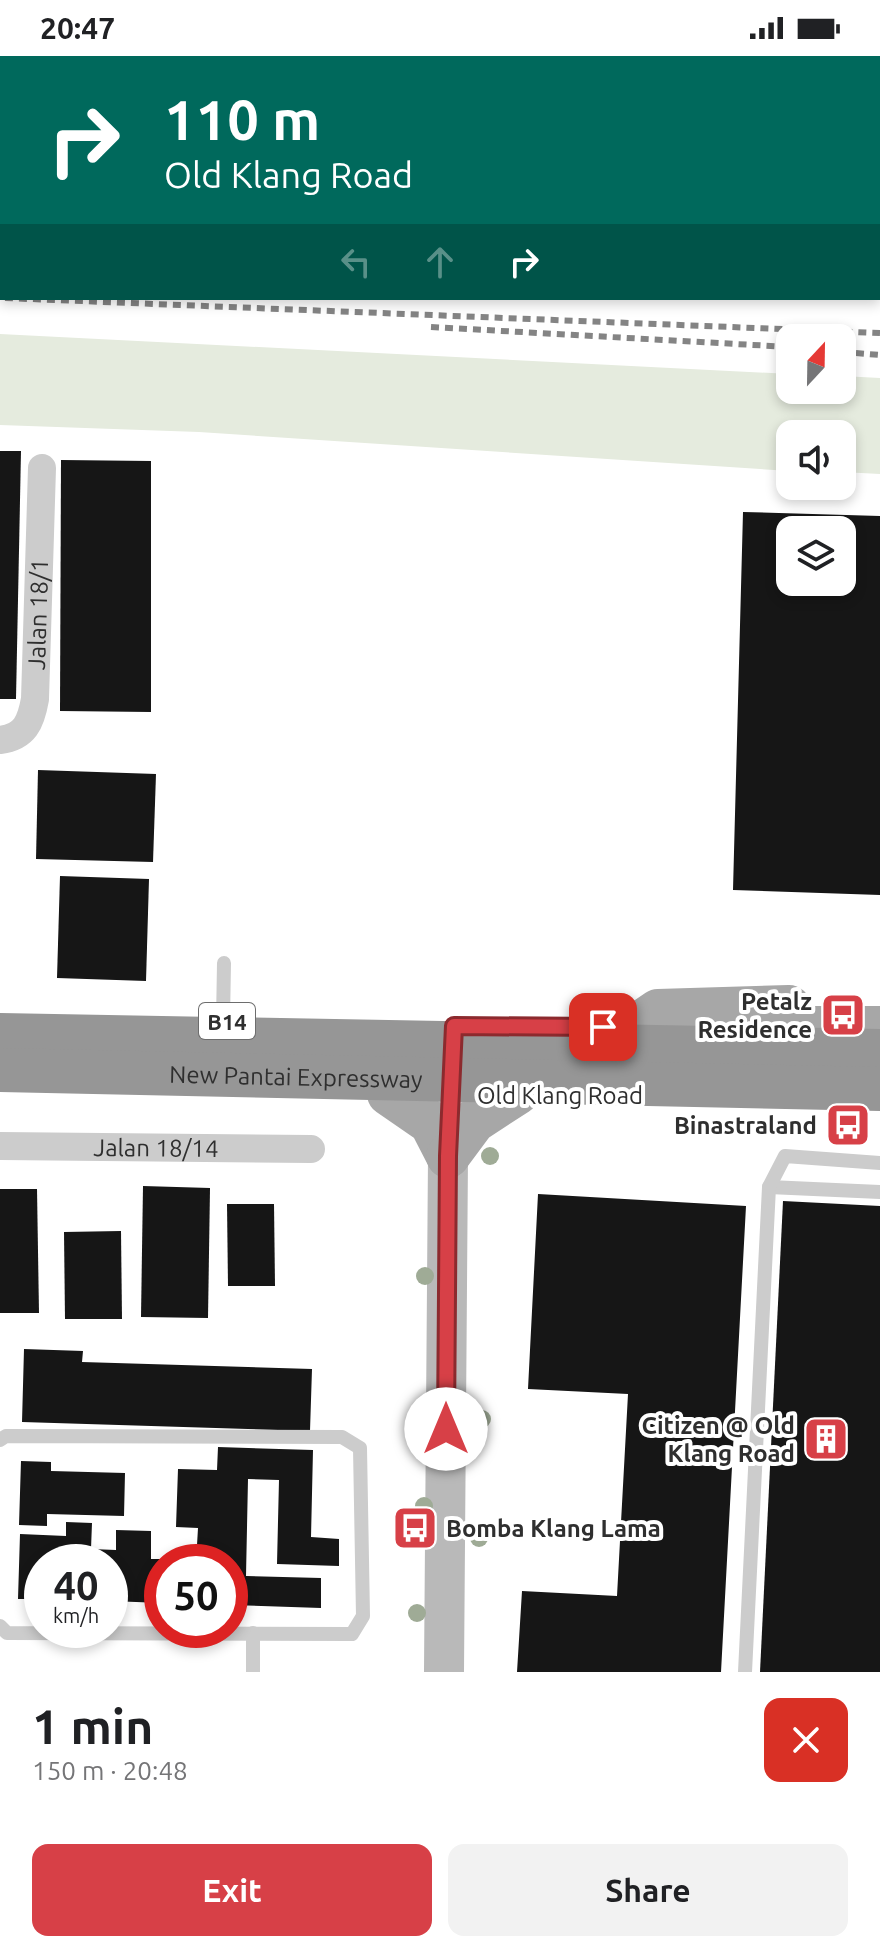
<!DOCTYPE html>
<meta charset="utf-8">
<style>
:root{--surface:#fff;--page:#f2f2f2;--text:#202124;--muted:#757577;--accent:#d74047}
body{margin:0;font-family:Ubuntu,sans-serif;background:var(--page);color:var(--text);height:100vh;display:flex;flex-direction:column;font-size:30px;white-space:nowrap}
*{box-sizing:border-box;margin:0}
p{font-size:26px;color:var(--muted)}
.icon{flex:none;width:44px;height:44px;fill:none;stroke:currentColor;stroke-width:2;stroke-linecap:round;stroke-linejoin:round}
.map{position:relative;height:1616px;overflow:hidden}
.panel{display:flex;flex-direction:column;background:var(--surface);flex:1}
.panel>*{flex:none}
.guide{position:absolute;left:0px;top:0px;width:880px;height:244px;box-shadow:0 4px 12px #0003;background:#00695c;color:#fff;overflow:hidden}
.needle{width:52px;rotate:22deg}
.fabs{position:absolute;left:776px;top:268px;display:grid;gap:16px}
.fabs a{display:grid;place-items:center;width:80px;height:80px;border-radius:16px;background:var(--surface);box-shadow:0 4px 12px #0003;font-size:40px}
.speed{position:absolute;left:24px;top:1488px;display:flex;gap:16px;font-size:40px;font-weight:700;text-align:center}
.speed>*{display:grid;place-content:center;width:104px;height:104px;border-radius:50%;background:var(--surface);box-shadow:0 4px 12px #0003;line-height:1}
.speed small{font-size:20px;font-weight:400}
.speed .limit{border:12px solid #d22;background:#fff;color:#111}
.pin{position:absolute;display:grid;place-items:center;width:68px;height:68px;color:#fff;margin:-34px;border-radius:16px;box-shadow:0 4px 12px #0006}
.me{position:absolute;width:88px;margin:-44px;rotate:0deg;stroke-linejoin:round;filter:drop-shadow(0 0 6px #0008)}
.turn{display:flex;align-items:center;gap:28px;height:168px;padding:0 32px;font-size:36px}
.turn .icon{width:104px;height:104px;stroke-width:2.5}
.turn b{display:block;font-size:56px;line-height:68px}
.lanes{display:flex;align-items:center;height:76px;padding:0 32px;background:#0003;justify-content:center;gap:40px;direction:ltr}
.lanes .off{opacity:.35}
.round{display:grid;place-items:center;flex:none;width:84px;height:84px;border-radius:16px;background:var(--page)}
.headline{display:flex;align-items:center;justify-content:space-between;height:136px;padding:0 32px}
h1{font-size:48px;font-weight:600;line-height:60px}
.button{display:flex;gap:16px;margin-top:auto;padding:16px 32px}
.button a{flex:1;height:92px;border-radius:16px;background:var(--accent);color:#fff;font-size:32px;font-weight:600;line-height:92px;text-align:center}
.button a+a{background:var(--page);color:var(--text)}
.status{display:flex;justify-content:space-between;align-items:center;height:56px;padding:0 40px;background:var(--surface);direction:ltr}
.status svg{height:22px;fill:currentColor}
.map>svg:first-child{display:block}
</style>
<div class="status"><b>20:47</b><svg viewBox="0 0 49 12"><path d="M0 12V9h3v3zM5 12V6h3v6zM10 12V3h3v9zM15 12V0h3v12zM26 1h20v11H26zM47 4h2v5h-2z"/></svg></div>
<div class="map">
<svg width="880" height="1616" viewBox="0 0 880 1616">
<rect width="100%" height="100%" fill="#fff"/>
<!-- green -->
<polygon fill="#e5ebde" points="0,278 790,318 790,334 842,334 842,320 880,322 880,418 842,416 842,378 790,378 790,415 199,376 0,369"/>
<!-- building -->
<g fill="#161616" fill-rule="evenodd">
<polygon points="0,395 21,395 16,643 0,643"/>
<polygon points="61,404 151,405 151,656 60,655"/>
<path d="M743,456l137,4v379l-147,-5zM790,474h52v52h-52z"/>
<polygon points="38,714 156,718 153,806 36,803"/>
<polygon points="60,820 149,823 146,925 57,922"/>
<polygon points="143,1130 210,1132 208,1262 141,1261"/>
<polygon points="0,1133 37,1133 39,1257 0,1257"/>
<polygon points="538,1138 746,1150 721,1616 517,1616 522,1535 617,1540 628,1338 528,1333"/>
<polygon points="783,1145 880,1150 880,1616 760,1616"/>
<polygon points="227,1148 274,1148 275,1230 228,1230"/>
<polygon points="121,1175 122,1263 65,1263 64,1176"/>
<polygon points="24,1293 83,1295 82,1306 312,1313 310,1375 22,1366"/>
<polygon points="218,1391 313,1394 311,1481 339,1483 339,1510 277,1508 279,1424 248,1423 246,1520 321,1522 321,1552 230,1549 230,1506 196,1506 198,1472 176,1471 178,1413 217,1414"/>
<polygon points="21,1405 51,1406 51,1415 125,1417 124,1460 47,1458 47,1470 19,1469"/>
<polygon points="66,1466 92,1467 91,1493 116,1494 116,1474 151,1475 151,1503 173,1503 162,1506 162,1547 110,1545 110,1506 42,1506 42,1543 18,1543 20,1478 66,1480"/>
</g>
<g fill="none" stroke-linecap="round" stroke-linejoin="round">
<!-- lane -->
<g stroke="#ccc" stroke-width="14">
<polyline points="263,0 266,2"/>
<polyline points="671,2 672,0"/>
<polyline points="223,965 224,907"/>
<polyline points="769,1131 880,1136"/>
<polyline points="0,1384 6,1380 342,1381 360,1392 363,1560 352,1578 7,1577 0,1570"/>
<polyline points="253,1577 253,1616"/>
<polyline points="745,1616 769,1131 785,1100 880,1107"/>
</g>
<!-- street -->
<g stroke="#ccc" stroke-width="28">
<polyline points="469,0 472,2"/>
<polyline points="510,2 512,0"/>
<polyline points="806,2 808,0"/>
<polyline points="0,35 2,36"/>
<polyline points="878,166 880,166"/>
<path id="s1" d="M0,684c25,-3 31,-18 35,-41l7,-231"/>
<path id="s2" d="M0,1090l311,3"/>
</g>
<!-- secondary -->
<polyline stroke="#b9b9b9" stroke-width="40" points="444,1616 448,1100 453,994"/>
<!-- primary -->
<g stroke="#a7a7a7" stroke-width="44">
<polyline points="633,972 658,955 789,951"/>
<polyline points="754,972 880,972"/>
<polyline points="389,1038 431,1067 448,1100"/>
<polyline points="448,1100 474,1065 517,1037"/>
</g>
<!-- rail -->
<g stroke="#848484" stroke-width="6" stroke-dasharray="8 6" stroke-linecap="butt">
<polyline points="5,242 880,277"/>
<polyline points="431,271 790,291"/>
<polyline points="842,296 880,299"/>
</g>
<!-- highway-bridge -->
<g stroke="#969696" stroke-width="44">
<polyline points="0,979 880,995"/>
<path id="s3" d="M0,1014l880,19"/>
</g>
</g>
<!-- trees -->
<g fill="#9fab96">
<circle cx="490" cy="1100" r="9"/>
<circle cx="425" cy="1220" r="9"/>
<circle cx="423" cy="1357" r="9"/>
<circle cx="482" cy="1363" r="9"/>
<circle cx="424" cy="1450" r="9"/>
<circle cx="479" cy="1482" r="9"/>
<circle cx="417" cy="1557" r="9"/>
</g>
<g fill="none" stroke-linecap="round" stroke-linejoin="round">
<!-- route casing -->
<g stroke="#8c2a2e" stroke-width="20">
<polyline id="route" points="446,1373 448,1100 454,970 603,971"/>
</g>
<!-- route -->
<use href="#route" stroke="#d74047" stroke-width="14"/>
</g>
<!-- icons -->
<defs>
<g id="bus-square" transform="scale(2.3)"><rect x="-9" y="-9" width="18" height="18" rx="4" fill="#d74047" stroke="#fff"/><path d="M-5-6H5V4H4V6H2V4H-2V6H-4V4H-5ZM-3.5-4V0h7V-4ZM-3.5 1.2v1.5H-2V1.2ZM2 1.2v1.5H3.5V1.2Z" fill="#fff"/></g>
<g id="building-square" transform="scale(2.3)"><rect x="-9" y="-9" width="18" height="18" rx="4" fill="#d74047" stroke="#fff"/><path d="M-4-6H4V6H1V3H-1V6H-4ZM-2.5-4.3h1.7v1.8h-1.7ZM.8-4.3h1.7v1.8H.8ZM-2.5-1h1.7V.8h-1.7ZM.8-1h1.7V.8H.8Z" fill="#fff"/></g>
</defs>
<g fill-rule="evenodd">
<use href="#bus-square" x="843" y="959"/>
<use href="#bus-square" x="848" y="1069"/>
<use href="#building-square" x="826" y="1383"/>
<use href="#bus-square" x="415" y="1472"/>
</g>
<g text-anchor="middle" dominant-baseline="central" stroke-width="8" stroke-linejoin="round" paint-order="stroke">
<!-- shield labels -->
<rect fill="#fff" stroke="#6d6d6d" stroke-width="2" x="199" y="947" width="56" height="36" rx="6"/>
<g font-size="22" font-weight="bold" fill="#2f2f2f">
<text x="227" y="965">B14</text>
</g>
<!-- street labels -->
<g font-size="24" fill="#2f2f2f" stroke="#fff">
<text stroke="none"><textPath href="#s1" startOffset="144">Jalan 18/1</textPath></text>
<text stroke="none"><textPath href="#s3" startOffset="296">New Pantai Expressway</textPath></text>
<text x="560" y="1039">Old Klang Road</text>
<text stroke="none"><textPath href="#s2" startOffset="156">Jalan 18/14</textPath></text>
</g>
<!-- poi labels -->
<g font-size="24" font-weight="bold" fill="#2f2f2f" stroke="#fff" text-anchor="end">
<text x="812" y="945">Petalz<tspan x="812" dy="28">Residence</tspan></text>
<text x="817" y="1069">Binastraland</text>
<text x="795" y="1369">Citizen @ Old<tspan x="795" dy="28">Klang Road</tspan></text>
<text x="446" y="1472" text-anchor="start">Bomba Klang Lama</text>
</g>
</g>
</svg>
<div class="fabs">
<a><svg class="needle" viewBox="-14 -14 28 28"><path d="M0-13l5 13h-10z" fill="#e53935"/><path d="M0 13l5-13h-10z" fill="#757577"/></svg></a>
<a><svg class="icon" aria-label="sound" viewBox="0 0 24 24"><path d="M4 9h4l5-4v14l-5-4H4zM17 9q2 3 0 6"/></svg></a>
<a><svg class="icon" aria-label="layers" viewBox="0 0 24 24"><path d="M12 4l9 5-9 5-9-5zM3 14l9 5 9-5"/></svg></a>
</div>
<div class="speed"><div>40<small>km/h</small></div><div class="limit">50</div></div>
<div class="pin" style="left:603px;top:971px;background:#d93025"><svg class="icon" aria-label="arrive" viewBox="0 0 24 24"><path d="M6 21V4h12l-3 4 3 4H6"/></svg></div>
<svg class="me" style="left:446px;top:1373px" viewBox="-20 -20 40 40"><circle r="19" fill="#fff"/><path d="M0-13L10 11 0 6-10 11z" fill="#d74047"/></svg>
<div class="guide">
<div class="turn"><svg class="icon" aria-label="right" viewBox="0 0 24 24"><path d="M7 20v-9h11M14 6l5 5-5 5"/></svg><div><b>110 m</b>Old Klang Road</div></div>
<div class="lanes"><svg class="icon off" aria-label="left" viewBox="0 0 24 24"><path d="M17 20v-9H6M10 6l-5 5 5 5"/></svg><svg class="icon off" aria-label="ahead" viewBox="0 0 24 24"><path d="M12 20V5M6 11l6-6 6 6"/></svg><svg class="icon" aria-label="right" viewBox="0 0 24 24"><path d="M7 20v-9h11M14 6l5 5-5 5"/></svg></div>
</div>
</div>
<section class="panel">
<div class="headline"><div><h1>1 min</h1><p>150 m · 20:48</p></div><a class="round" style="background:#d93025;color:#fff"><svg class="icon" aria-label="close" viewBox="0 0 24 24"><path d="M6 6l12 12M18 6L6 18"/></svg></a></div>
<div class="button"><a>Exit</a><a>Share</a></div>
</section>
